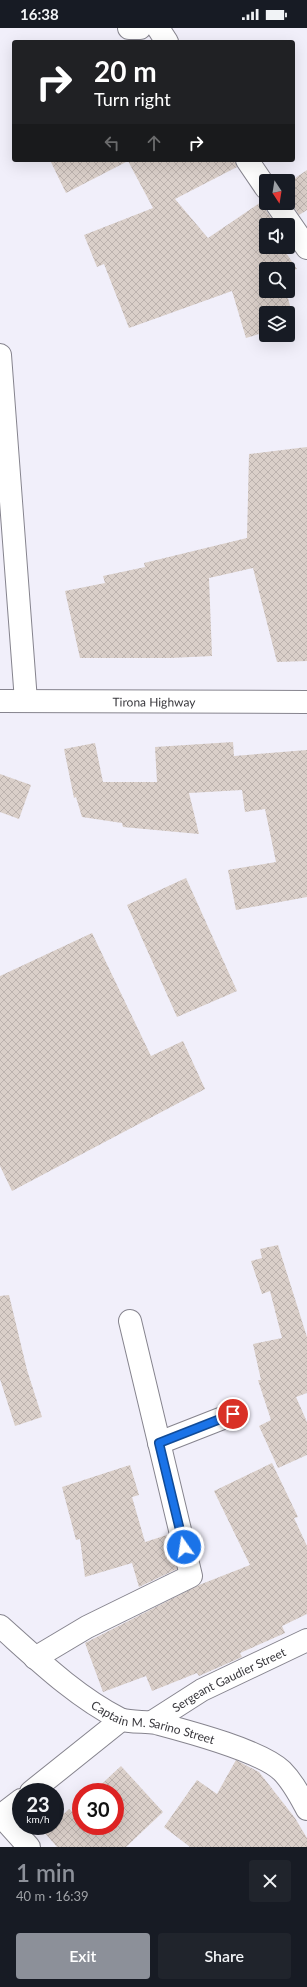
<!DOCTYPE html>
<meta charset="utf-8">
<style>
:root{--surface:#171b24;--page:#20242c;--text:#f1f3f6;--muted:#9ea1a6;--accent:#8c9099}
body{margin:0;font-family:Lato,sans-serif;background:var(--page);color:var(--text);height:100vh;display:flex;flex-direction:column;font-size:15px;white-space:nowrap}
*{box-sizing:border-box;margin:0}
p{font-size:13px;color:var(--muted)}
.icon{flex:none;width:22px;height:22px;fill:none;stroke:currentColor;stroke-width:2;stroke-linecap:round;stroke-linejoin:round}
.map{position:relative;height:1819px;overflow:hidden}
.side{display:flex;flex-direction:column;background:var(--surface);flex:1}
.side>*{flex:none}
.hud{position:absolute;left:12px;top:12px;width:283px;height:122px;border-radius:4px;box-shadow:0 4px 16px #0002;background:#202124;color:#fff;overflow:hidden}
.needle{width:26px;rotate:168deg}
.controls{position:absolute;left:259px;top:146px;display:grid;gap:8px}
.controls a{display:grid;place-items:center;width:36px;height:36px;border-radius:4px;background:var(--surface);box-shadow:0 4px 16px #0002;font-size:20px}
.speed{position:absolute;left:12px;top:1755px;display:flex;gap:8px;font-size:20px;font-weight:700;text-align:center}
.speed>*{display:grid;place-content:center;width:52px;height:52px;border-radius:50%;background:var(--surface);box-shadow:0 4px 16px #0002;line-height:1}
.speed small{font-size:10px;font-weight:400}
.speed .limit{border:6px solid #d22;background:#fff;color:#111}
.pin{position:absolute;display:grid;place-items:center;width:34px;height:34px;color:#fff;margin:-17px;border:2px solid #fff;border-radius:50%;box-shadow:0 1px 4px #0007}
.me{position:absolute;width:44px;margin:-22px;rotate:347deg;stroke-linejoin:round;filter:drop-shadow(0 0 3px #0008)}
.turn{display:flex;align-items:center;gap:14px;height:84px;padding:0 16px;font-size:18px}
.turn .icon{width:52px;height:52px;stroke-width:2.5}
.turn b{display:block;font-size:28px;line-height:34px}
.lanes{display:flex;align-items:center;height:38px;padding:0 16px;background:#0003;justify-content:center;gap:20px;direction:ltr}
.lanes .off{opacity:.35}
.round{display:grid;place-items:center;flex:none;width:42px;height:42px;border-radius:4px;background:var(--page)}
.overview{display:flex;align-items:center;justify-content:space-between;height:68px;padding:0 16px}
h1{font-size:24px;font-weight:600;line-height:30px;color:var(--accent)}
.action{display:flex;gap:8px;margin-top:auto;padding:8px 16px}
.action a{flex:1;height:46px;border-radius:4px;background:var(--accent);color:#fff;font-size:16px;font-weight:600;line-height:46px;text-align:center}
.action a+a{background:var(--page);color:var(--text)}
.status{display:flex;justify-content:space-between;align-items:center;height:28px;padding:0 20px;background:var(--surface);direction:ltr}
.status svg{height:11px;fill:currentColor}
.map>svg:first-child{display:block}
</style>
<div class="status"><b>16:38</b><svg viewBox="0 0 49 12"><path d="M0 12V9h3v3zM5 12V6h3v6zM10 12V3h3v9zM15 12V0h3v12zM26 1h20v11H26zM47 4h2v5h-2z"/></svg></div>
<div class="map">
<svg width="307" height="1819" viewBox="0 0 307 1819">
<defs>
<pattern id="building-cross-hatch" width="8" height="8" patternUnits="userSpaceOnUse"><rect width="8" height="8" fill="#dacfc9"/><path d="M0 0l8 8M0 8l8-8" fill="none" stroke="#bcb2ae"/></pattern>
</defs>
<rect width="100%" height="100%" fill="#f1effa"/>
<!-- building -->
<g fill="url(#building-cross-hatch)">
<polygon points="50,132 235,132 237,139 175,171 208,210 264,172 266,182 276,197 266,197 266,219 282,219 297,241 288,244 288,241 266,241 266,263 286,263 295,296 288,298 288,285 266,285 266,304 246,310 232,263 129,300 104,236 97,239 84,207 153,180 128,133 66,165"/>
<polygon points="307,142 307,182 299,187 288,170 288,155"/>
<polygon points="307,419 307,633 277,634 253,540 209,550 212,628 171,630 80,630 65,563 105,555 103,548 145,539 144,535 247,510 249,426"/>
<polygon points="233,714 234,728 307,722 307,869 236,882 228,842 276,834 265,781 245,784 242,762 189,765 199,806 123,799 122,795 82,789 76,769 74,770 64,721 95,715 103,754 157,754 155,719"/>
<polygon points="0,746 31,757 19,791 0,784"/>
<polygon points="186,850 237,963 177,989 127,877"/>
<polygon points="92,905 151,1028 183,1013 205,1061 12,1163 0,1138 0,948"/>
<polygon points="278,1217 307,1309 307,1365 296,1369 307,1394 307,1427 278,1440 259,1398 271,1392 258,1352 261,1352 253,1316 282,1310 270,1263 262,1266 251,1233 262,1230 260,1221"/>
<polygon points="9,1267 27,1342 42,1389 15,1398 0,1351 0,1268"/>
<polygon points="272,1435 298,1489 294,1490 307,1518 307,1586 282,1598 285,1605 240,1625 242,1629 199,1648 197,1645 152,1663 146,1648 103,1664 85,1615 199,1557 250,1537 214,1463"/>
<polygon points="130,1437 139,1467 132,1469 145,1514 167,1507 177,1541 139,1559 132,1535 85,1549 80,1511 76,1512 62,1459"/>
<polygon points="236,1732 259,1744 295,1790 307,1810 307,1819 190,1819 164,1799 197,1752 217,1766"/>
<polygon points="121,1738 163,1784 126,1819 57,1819 44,1804 51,1798 55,1798 55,1794 69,1781 72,1784 81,1776 81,1798 115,1798 115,1764 93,1764"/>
</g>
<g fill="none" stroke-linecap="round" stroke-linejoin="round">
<!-- minor casing -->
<g stroke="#86848e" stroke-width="24">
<g id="minor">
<polyline points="129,0 140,0"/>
<polyline points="158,0 167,14"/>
<polyline points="247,132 266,160"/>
<polyline points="276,175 307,220"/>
<polyline points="0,327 26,673"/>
<polyline points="159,1415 233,1386"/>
<polyline points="35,1630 87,1599 191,1548 130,1293"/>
<path id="s1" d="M152,1694l50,-32 105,-50"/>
<polyline points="31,1764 121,1692"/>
<polyline points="0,1788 21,1772"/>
<polyline points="1,1788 29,1819"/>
</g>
</g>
<!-- tertiary casing -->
<g stroke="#86848e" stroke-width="24">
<g id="tertiary">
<path id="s2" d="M0,1598c37,33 75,70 120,93 10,4 25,2 36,4 30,8 104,27 126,48 11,11 18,25 25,38"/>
</g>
</g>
<!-- primary casing -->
<g stroke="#86848e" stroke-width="24">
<g id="primary">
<path id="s3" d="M0,673l307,1"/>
</g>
</g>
<!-- minor -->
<use href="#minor" stroke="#fff" stroke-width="22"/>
<!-- tertiary -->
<use href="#tertiary" stroke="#fff" stroke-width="22"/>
<!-- primary -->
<use href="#primary" stroke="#fff" stroke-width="22"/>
</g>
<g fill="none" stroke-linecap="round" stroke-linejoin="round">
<!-- route casing -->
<g stroke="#114b97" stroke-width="10">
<polyline id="route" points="184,1519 159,1415 233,1386"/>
</g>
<!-- route -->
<use href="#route" stroke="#1a73e8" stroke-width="7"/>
</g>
<g text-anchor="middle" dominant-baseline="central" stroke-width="3.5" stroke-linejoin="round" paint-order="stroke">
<!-- street labels -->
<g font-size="12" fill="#38373c" stroke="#f1effa">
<text stroke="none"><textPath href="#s3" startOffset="154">Tirona Highway</textPath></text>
<text stroke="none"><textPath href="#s1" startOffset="88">Sergeant Gaudier Street</textPath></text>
<text stroke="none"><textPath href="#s2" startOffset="185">Captain M. Sarino Street</textPath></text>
</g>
</g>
</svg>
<div class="controls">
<a><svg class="needle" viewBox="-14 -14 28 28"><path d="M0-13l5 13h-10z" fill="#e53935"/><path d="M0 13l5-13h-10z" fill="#9ea1a6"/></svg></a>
<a><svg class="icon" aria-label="sound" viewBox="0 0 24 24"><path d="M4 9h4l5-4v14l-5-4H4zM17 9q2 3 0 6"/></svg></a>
<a><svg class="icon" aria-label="search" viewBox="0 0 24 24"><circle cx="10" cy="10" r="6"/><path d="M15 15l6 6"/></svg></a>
<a><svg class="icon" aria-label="layers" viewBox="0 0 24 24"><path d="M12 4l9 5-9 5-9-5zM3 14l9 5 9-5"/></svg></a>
</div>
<div class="speed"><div>23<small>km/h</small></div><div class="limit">30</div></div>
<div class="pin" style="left:233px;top:1386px;background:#d93025"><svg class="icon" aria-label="arrive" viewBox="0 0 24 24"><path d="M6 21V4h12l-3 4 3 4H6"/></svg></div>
<svg class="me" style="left:184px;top:1519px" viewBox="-20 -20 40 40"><circle r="17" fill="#1a73e8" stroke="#fff" stroke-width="3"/><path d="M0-11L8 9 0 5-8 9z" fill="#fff"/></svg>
<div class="hud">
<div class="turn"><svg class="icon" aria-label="right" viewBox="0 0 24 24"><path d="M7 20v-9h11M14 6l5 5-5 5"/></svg><div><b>20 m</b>Turn right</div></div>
<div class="lanes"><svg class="icon off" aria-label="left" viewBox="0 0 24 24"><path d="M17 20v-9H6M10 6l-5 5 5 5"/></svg><svg class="icon off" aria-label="ahead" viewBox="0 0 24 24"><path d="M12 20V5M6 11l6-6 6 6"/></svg><svg class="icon" aria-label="right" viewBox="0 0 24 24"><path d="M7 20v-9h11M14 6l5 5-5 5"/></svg></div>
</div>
</div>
<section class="side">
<div class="overview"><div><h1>1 min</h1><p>40 m · 16:39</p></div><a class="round"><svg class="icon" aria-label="close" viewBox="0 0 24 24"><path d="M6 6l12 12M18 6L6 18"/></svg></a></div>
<div class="action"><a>Exit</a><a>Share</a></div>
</section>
